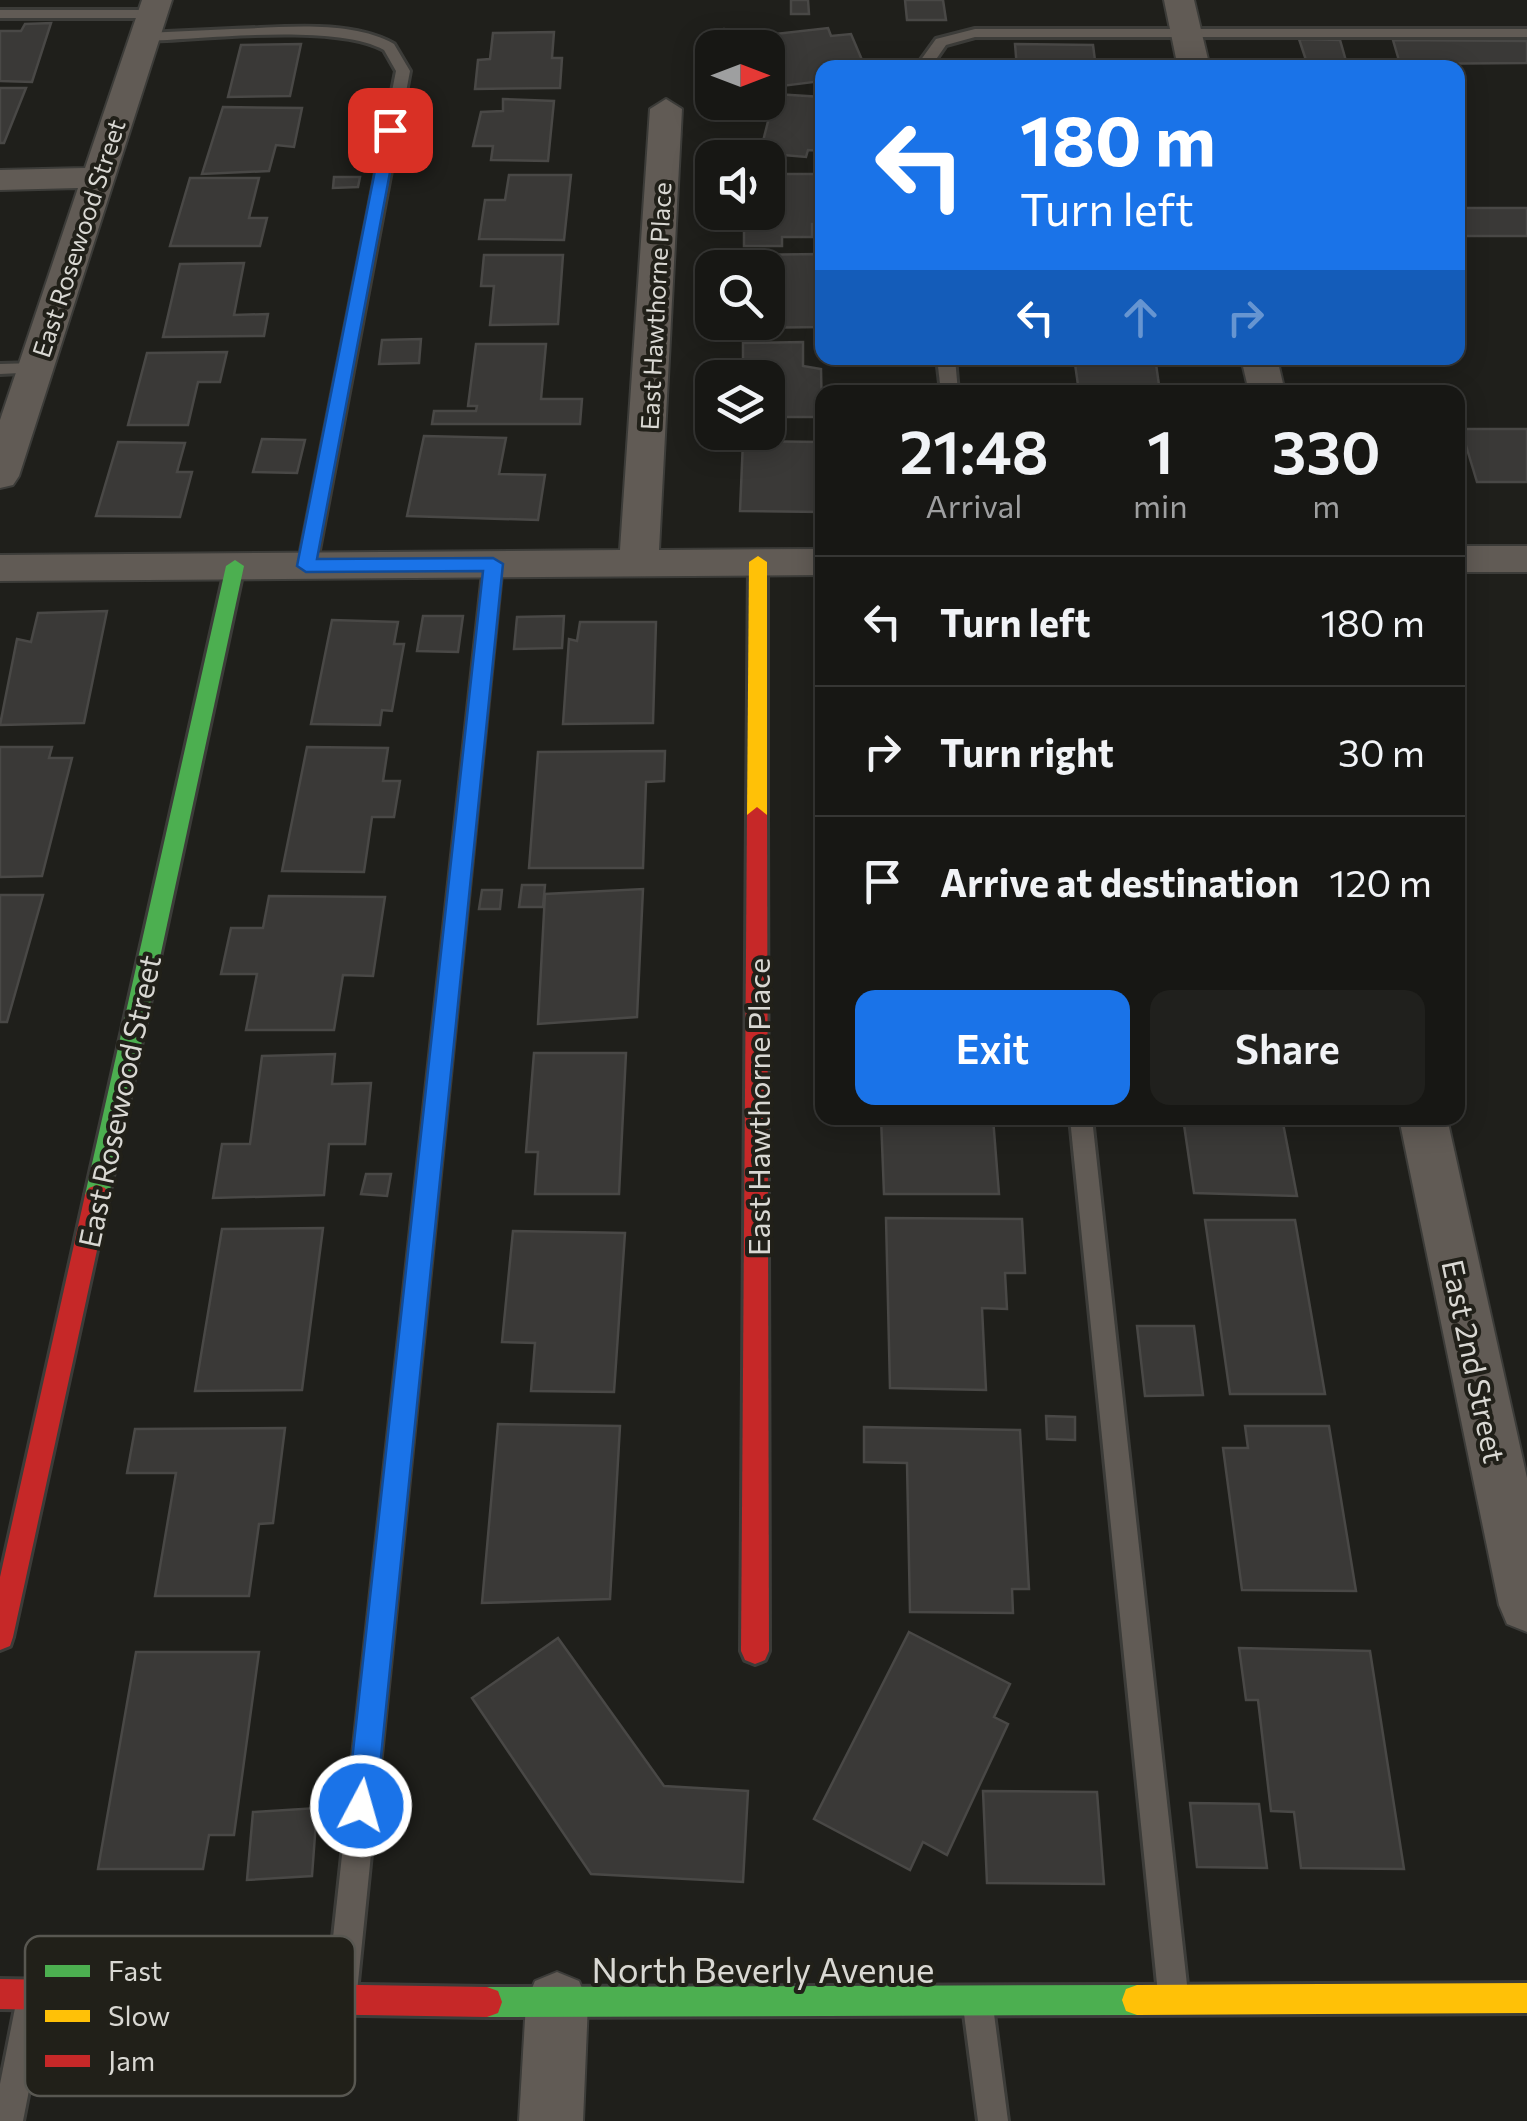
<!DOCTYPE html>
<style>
:root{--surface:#171714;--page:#20201d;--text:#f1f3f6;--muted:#9e9fa0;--line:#363634;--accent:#1a73e8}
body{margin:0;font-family:Commissioner,sans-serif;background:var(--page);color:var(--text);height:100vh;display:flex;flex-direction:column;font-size:38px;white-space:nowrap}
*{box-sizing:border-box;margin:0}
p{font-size:32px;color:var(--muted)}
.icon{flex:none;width:55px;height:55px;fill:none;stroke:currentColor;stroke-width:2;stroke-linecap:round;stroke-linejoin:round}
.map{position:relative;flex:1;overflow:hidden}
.drawer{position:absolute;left:815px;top:385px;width:650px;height:740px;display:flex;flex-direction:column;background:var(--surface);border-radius:20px;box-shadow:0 5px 25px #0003,0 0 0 2px var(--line)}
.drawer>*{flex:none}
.banner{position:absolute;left:815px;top:60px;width:650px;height:305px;border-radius:20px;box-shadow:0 5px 25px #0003,0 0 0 2px var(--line);background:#1a73e8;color:#fff;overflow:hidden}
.needle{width:65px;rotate:90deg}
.buttons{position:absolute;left:695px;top:30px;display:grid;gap:20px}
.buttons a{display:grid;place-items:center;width:90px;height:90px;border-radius:20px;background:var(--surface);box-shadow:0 5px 25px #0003,0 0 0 2px var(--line);font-size:50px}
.pin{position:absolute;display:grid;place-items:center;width:85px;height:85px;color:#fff;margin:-42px;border-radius:20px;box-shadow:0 5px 15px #0006}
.me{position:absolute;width:110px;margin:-55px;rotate:6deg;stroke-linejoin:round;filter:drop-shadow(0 0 8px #0008)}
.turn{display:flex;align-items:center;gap:35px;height:210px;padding:0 40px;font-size:45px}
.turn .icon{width:130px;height:130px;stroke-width:2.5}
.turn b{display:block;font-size:70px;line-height:85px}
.lanes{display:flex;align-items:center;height:95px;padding:0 40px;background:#0003;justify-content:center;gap:50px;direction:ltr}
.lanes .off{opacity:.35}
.eta{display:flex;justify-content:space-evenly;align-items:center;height:170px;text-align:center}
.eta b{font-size:60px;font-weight:600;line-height:70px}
.action{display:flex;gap:20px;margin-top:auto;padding:20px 40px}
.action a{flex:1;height:115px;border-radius:20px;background:var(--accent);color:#fff;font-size:40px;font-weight:600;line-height:115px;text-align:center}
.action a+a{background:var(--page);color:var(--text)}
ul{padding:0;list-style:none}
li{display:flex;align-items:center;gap:30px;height:130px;padding:0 40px;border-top:2px solid var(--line)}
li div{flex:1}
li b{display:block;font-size:38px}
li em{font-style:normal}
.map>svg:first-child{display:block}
</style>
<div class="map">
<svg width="1527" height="2121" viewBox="0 0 1527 2121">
<rect width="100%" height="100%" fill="#1f1f1b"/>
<!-- building -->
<g fill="#3a3937" stroke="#494846" stroke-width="2.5">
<polygon points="791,0 808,0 809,14 791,14"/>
<polygon points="905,0 943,0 946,20 907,20"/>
<polygon points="51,23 32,82 0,81 0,31 21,31 25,24"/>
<polygon points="828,28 831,36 851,34 862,60 848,61 851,68 822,68 822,81 782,86 768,48 712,48 712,53 697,45 724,29 741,38"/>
<polygon points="554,32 552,58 562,58 560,88 475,89 478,60 490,59 493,33"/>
<polygon points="1299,39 1340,40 1348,68 1293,68 1292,62 1306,60"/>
<polygon points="1393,40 1527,41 1527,63 1400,64"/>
<polygon points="301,44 290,96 228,97 241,45"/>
<polygon points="1015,44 1093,45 1096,68 1017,68"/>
<polygon points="0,88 26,88 4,143 0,143"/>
<polygon points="775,94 822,97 822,151 808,150 806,157 760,153"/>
<polygon points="503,99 554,101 548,161 491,160 493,146 473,146 481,112 503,111"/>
<polygon points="223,107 302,108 294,147 276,145 269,171 202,174"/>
<polygon points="768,174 822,174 822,224 812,224 812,237 782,237 782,246 744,246 744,212 768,212"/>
<polygon points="509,175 571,175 564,240 479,239 485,200 505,200"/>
<polygon points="334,177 360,177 358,187 333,188"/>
<polygon points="190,178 259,178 249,218 267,218 260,246 170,246"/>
<rect x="1458" y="208" width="69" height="28"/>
<polygon points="820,254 822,327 750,328 750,322 768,322 768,268 748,268 747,255"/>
<polygon points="484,255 563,255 558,324 490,325 494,286 481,286"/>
<polygon points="244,263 234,315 268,314 264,336 163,337 180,264"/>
<polygon points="421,339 419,363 379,364 382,340"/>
<polygon points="803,342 803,366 821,369 822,417 768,417 768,378 743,378 743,343"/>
<polygon points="476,344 546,344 541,399 582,399 580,424 432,424 434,411 476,411 477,406 468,406"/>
<polygon points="227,352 220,382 198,382 188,425 128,425 147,353"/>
<polygon points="1075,364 1156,364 1160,392 1079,392"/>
<polygon points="1461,429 1527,429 1527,482 1477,482"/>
<polygon points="424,436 506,438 499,474 545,475 538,520 407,516"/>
<polygon points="262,439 305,440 297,473 253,472"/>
<polygon points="743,441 822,442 822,512 740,511"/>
<polygon points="118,442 185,443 177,472 192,472 180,517 96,516"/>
<polygon points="107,611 84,723 0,725 17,639 31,642 38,613"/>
<polygon points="423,616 463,616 458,652 417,651"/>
<polygon points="564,616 562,648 514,649 517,617"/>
<polygon points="332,620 398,622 394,644 404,644 392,711 382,710 380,725 311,724"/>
<polygon points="580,622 656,622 653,723 563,724 569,639 577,641"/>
<polygon points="0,747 52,747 49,758 72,758 42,876 0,877"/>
<polygon points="307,747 388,748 383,781 400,781 394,817 372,817 364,872 282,871"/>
<polygon points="665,751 664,781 646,782 643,868 529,868 538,752"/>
<polygon points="522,885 545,885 543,907 519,907"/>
<polygon points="643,889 637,1017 538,1024 545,894"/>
<polygon points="482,890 502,890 500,909 479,909"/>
<polygon points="0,895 43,895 7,1022 0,1022"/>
<polygon points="269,896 385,897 373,976 343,975 334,1030 246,1030 257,974 221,974 231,928 263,928"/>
<polygon points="534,1053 626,1053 619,1194 535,1194 538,1152 526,1152"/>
<polygon points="335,1054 332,1084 371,1083 365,1144 329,1144 324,1195 213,1198 222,1144 250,1144 262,1056"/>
<polygon points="881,1118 993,1118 999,1194 884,1194"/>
<polygon points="1183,1118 1282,1118 1297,1196 1194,1193"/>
<polygon points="366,1174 391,1174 387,1196 361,1194"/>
<polygon points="886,1218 1022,1219 1025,1273 1005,1273 1007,1309 982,1308 986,1390 890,1388"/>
<polygon points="1205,1220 1295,1220 1325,1394 1230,1394"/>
<polygon points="323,1228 302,1390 195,1391 222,1229"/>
<polygon points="513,1231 625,1233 614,1392 531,1391 535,1343 502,1342"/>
<polygon points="1137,1326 1194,1326 1203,1395 1145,1396"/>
<polygon points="1046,1416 1075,1417 1075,1440 1047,1439"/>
<polygon points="498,1424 620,1426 610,1599 482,1603"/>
<polygon points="1245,1426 1329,1426 1356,1591 1242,1590 1223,1448 1248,1448"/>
<polygon points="864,1427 1020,1430 1029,1589 1012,1589 1013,1613 910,1612 907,1463 864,1462"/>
<polygon points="285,1428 273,1523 259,1524 249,1596 155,1596 176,1473 127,1473 135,1429"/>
<polygon points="909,1632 1010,1684 994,1717 1008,1724 947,1855 923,1842 910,1870 814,1819"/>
<polygon points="558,1638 664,1786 748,1791 743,1882 591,1874 472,1698"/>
<polygon points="1239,1648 1370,1651 1404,1869 1301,1868 1294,1812 1271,1811 1258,1700 1246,1700"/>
<polygon points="136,1652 259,1652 234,1835 209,1835 203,1869 98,1869"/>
<polygon points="983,1791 1097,1792 1104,1884 987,1883"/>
<polygon points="1190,1803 1259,1804 1267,1868 1197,1867"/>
<polygon points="317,1808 312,1876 247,1880 253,1812"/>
</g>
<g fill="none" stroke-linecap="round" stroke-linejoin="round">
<!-- lane casing -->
<g stroke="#3c3c39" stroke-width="6">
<g id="lane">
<polygon points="0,10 152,10 159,14 152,18 0,18"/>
<path d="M232,29c50,-1 117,-10 162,15l16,27 -94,495 -9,6 -9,-6 98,-495 -12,-21c-48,-27 -181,-11 -239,-9l-7,-4 7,-4z"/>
<polygon points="975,29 1527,29 1527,37 975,37 946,45 930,68 915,68 936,39"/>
<polygon points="937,358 955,358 958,392 941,392"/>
<polygon points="35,363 41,364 41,372 0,374 0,364"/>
<polygon points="493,558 502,564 357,1992 352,2002 342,2007 332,2002 327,1992 484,564"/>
<polygon points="1070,1118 1092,1118 1188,1994 1183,2004 1173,2009 1163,2004 1158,1994"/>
<polygon points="31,1988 42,1992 46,2003 23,2121 0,2121 0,2084 16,2003 20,1992"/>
<polygon points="978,1991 989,1995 993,2006 1008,2121 978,2121 963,2006 967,1995"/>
</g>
</g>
<!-- street casing -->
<g stroke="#3c3c39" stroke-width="4">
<g id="street">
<polygon points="142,0 172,0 19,476 13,485 0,488 0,420 78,188 0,190 0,170 85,168"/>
<polygon points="1164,0 1194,0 1210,68 1178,68"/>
<polygon points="666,99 682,109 659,550 822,549 822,575 0,581 0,555 620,550 650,109"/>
<polygon points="1241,358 1277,358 1285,392 1249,392"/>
<rect x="1458" y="546" width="69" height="26"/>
<polygon points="1399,1118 1447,1118 1527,1478 1527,1632 1507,1624 1499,1605"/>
<polygon points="557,1972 579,1981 588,2003 583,2121 519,2121 526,2003 535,1981"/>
</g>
</g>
<!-- fast casing -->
<g stroke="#3c3c39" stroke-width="6">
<g id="fast">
<polygon points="235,560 244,566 109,1195 105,1202 97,1205 89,1202 85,1195 226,566"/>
<polygon points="1137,1985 1148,1989 1152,2000 1148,2011 1137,2015 487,2017 476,2013 472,2002 476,1991 487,1987"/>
</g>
</g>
<!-- slow casing -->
<g stroke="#3c3c39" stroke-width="6">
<g id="slow">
<polygon points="758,556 767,562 767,815 757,823 747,815 749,562"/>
<polygon points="1527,1983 1527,2013 1137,2015 1126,2011 1122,2000 1126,1989 1137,1985"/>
</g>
</g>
<!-- jam casing -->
<g stroke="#3c3c39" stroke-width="6">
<g id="jam">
<polygon points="757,807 767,815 769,1651 765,1660 755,1664 745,1660 741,1651 747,815"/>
<polygon points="97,1185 105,1188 109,1195 13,1637 10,1646 0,1650 0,1577 85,1195 89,1188"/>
<polygon points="0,1979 487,1987 498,1991 502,2002 498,2013 487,2017 0,2009"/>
</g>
</g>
<!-- lane -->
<use href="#lane" fill="#615b55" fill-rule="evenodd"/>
<!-- street -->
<use href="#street" fill="#615b55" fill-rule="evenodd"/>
<!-- fast -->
<use href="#fast" fill="#4caf50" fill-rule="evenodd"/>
<!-- slow -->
<use href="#slow" fill="#ffc107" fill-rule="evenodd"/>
<!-- jam -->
<use href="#jam" fill="#c62828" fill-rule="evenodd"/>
</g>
<!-- route -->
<polygon fill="#1a73e8" stroke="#114b97" stroke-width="2.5" points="390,126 398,130 317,559 493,558 503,564 376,1806 371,1816 361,1820 351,1816 347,1806 483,571 306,572 297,566 383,130"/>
<g text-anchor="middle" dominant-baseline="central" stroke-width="8" stroke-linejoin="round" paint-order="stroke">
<!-- far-street labels -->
<g font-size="25" fill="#d9d8d3" stroke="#212019">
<text transform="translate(78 238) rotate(-72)">East Rosewood Street</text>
<text transform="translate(655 306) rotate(-87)">East Hawthorne Place</text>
</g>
<!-- street labels -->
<g font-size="30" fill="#d9d8d3" stroke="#212019">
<text transform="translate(118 1101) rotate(-78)">East Rosewood Street</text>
<text transform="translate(757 1107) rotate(-90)">East Hawthorne Place</text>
<text transform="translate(1475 1361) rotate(78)">East 2nd Street</text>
</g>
<!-- near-street labels -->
<g font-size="35" fill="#d9d8d3" stroke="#212019">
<text x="763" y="1968">North Beverly Avenue</text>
</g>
</g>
<!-- legend -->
<rect x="25" y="1936" width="330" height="160" rx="15" fill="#212019" stroke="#585751" stroke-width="2.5"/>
<rect x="45" y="1965" width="45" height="12" fill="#4caf50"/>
<rect x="45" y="2010" width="45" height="12" fill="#ffc107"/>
<rect x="45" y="2055" width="45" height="12" fill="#c62828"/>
<g font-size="28" fill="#d9d8d3">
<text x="108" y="1981">Fast</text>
<text x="108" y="2026">Slow</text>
<text x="108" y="2071">Jam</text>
</g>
</svg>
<div class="buttons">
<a><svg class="needle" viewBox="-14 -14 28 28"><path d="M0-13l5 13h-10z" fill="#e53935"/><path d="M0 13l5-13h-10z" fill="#9e9fa0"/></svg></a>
<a><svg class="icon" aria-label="sound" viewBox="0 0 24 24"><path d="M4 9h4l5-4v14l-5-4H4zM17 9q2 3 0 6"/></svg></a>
<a><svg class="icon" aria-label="search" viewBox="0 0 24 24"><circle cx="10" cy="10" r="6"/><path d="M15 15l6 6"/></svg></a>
<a><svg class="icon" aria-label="layers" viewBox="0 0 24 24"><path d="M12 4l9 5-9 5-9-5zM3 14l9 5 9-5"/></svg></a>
</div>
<div class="pin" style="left:390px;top:130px;background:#d93025"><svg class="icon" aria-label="arrive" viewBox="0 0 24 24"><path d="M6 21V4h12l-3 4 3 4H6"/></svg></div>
<svg class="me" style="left:361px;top:1806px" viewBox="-20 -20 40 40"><circle r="17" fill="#1a73e8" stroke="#fff" stroke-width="3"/><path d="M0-11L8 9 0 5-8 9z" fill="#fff"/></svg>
<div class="banner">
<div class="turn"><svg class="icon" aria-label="left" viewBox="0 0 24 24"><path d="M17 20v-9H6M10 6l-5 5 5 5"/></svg><div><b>180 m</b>Turn left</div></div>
<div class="lanes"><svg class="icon" aria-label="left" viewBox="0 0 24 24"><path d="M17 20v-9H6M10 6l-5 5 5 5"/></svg><svg class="icon off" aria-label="ahead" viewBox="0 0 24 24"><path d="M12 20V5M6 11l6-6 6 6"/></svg><svg class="icon off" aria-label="right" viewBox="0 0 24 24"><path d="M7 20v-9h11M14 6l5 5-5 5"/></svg></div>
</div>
<section class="drawer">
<div class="eta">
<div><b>21:48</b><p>Arrival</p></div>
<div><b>1</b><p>min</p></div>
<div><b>330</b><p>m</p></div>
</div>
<ul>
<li><svg class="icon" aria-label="left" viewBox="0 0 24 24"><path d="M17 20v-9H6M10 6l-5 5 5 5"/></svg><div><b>Turn left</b></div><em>180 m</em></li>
<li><svg class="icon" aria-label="right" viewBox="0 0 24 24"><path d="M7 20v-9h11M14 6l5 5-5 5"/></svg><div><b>Turn right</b></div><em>30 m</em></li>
<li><svg class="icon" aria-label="arrive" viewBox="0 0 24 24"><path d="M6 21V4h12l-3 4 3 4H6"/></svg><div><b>Arrive at destination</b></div><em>120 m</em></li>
</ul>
<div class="action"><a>Exit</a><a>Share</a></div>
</section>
</div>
